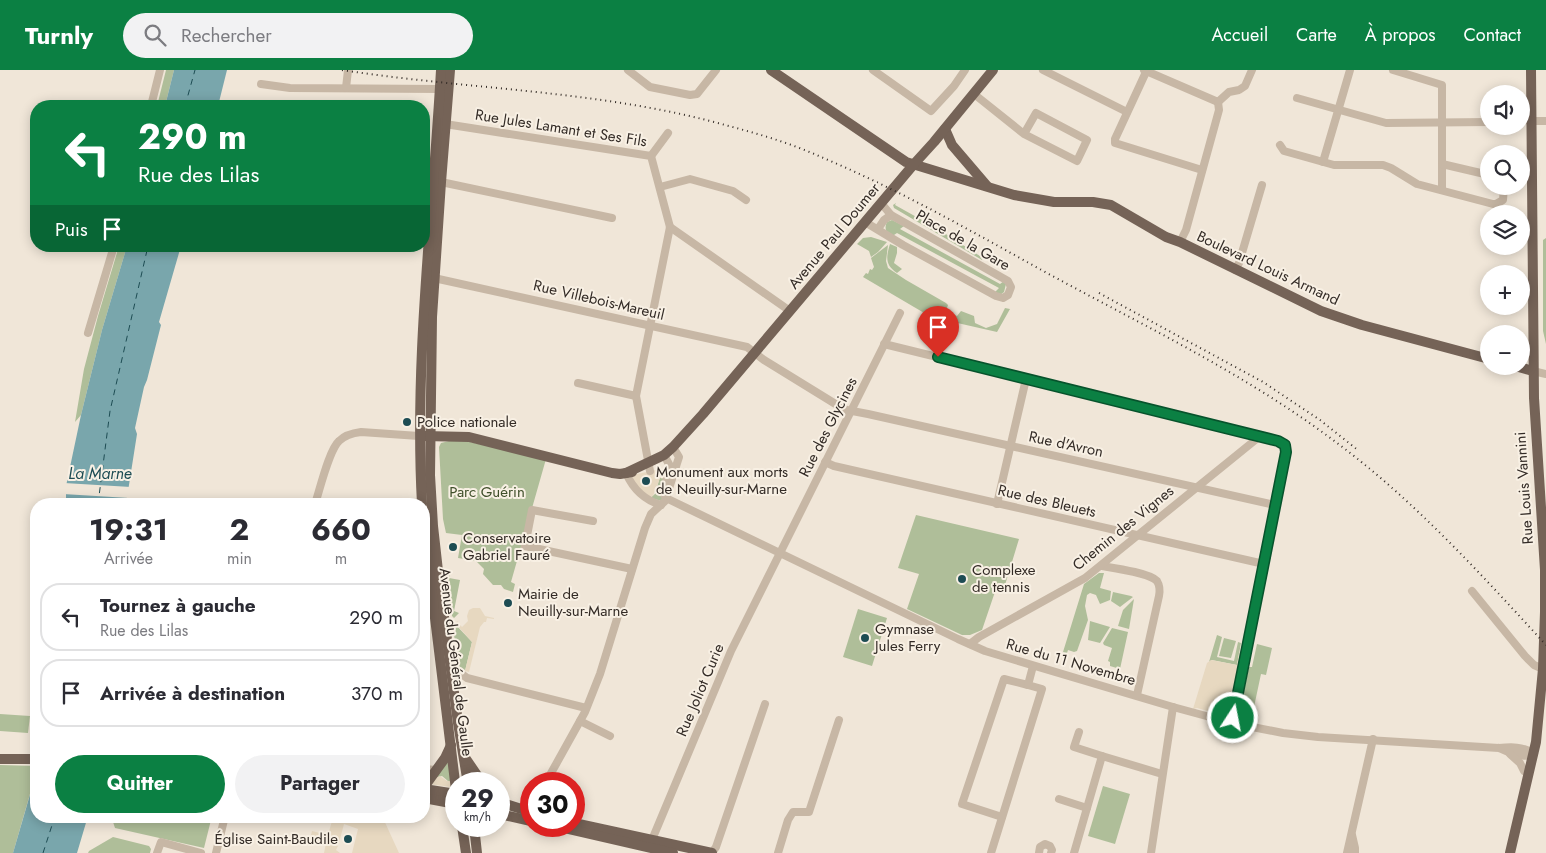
<!DOCTYPE html>
<html lang="fr">
<meta charset="utf-8">
<style>
:root{--surface:#fff;--page:#f2f2f3;--text:#2b2b33;--muted:#7c7c81;--line:#e1e1e2;--accent:#0b8043}
body{margin:0;font-family:Jost,sans-serif;background:var(--page);color:var(--text);height:100vh;display:flex;flex-direction:column;font-size:19px;white-space:nowrap}
*{box-sizing:border-box;margin:0}
p{font-size:16px;color:var(--muted)}
.icon{flex:none;width:28px;height:28px;fill:none;stroke:currentColor;stroke-width:2;stroke-linecap:round;stroke-linejoin:round}
.map{position:relative;flex:1;overflow:hidden}
.side{position:absolute;left:30px;top:428px;width:400px;height:325px;display:flex;flex-direction:column;background:var(--surface);border-radius:20px;box-shadow:0 2px 12px #0003}
.side>*{flex:none}
.top-card{position:absolute;left:30px;top:30px;width:400px;height:152px;border-radius:20px;box-shadow:0 2px 12px #0003;background:#0b8043;color:#fff;overflow:hidden}
.tools{position:absolute;left:1480px;top:15px;display:grid;gap:10px}
.tools a{display:grid;place-items:center;width:50px;height:50px;border-radius:50%;background:var(--surface);box-shadow:0 2px 12px #0003;font-size:25px}
.speed{position:absolute;left:445px;top:702px;display:flex;gap:10px;font-size:25px;font-weight:700;text-align:center}
.speed>*{display:grid;place-content:center;width:65px;height:65px;border-radius:50%;background:var(--surface);box-shadow:0 2px 12px #0003;line-height:1}
.speed small{font-size:12px;font-weight:400}
.speed .limit{border:8px solid #d22;background:#fff;color:#111}
.pin{position:absolute;display:grid;place-items:center;width:42px;height:42px;color:#fff;margin:-51px -21px;border-radius:50% 50% 50% 0;rotate:-45deg;box-shadow:0 0 5px #0007}
.pin .icon{rotate:45deg}
.me{position:absolute;width:55px;margin:-28px;rotate:11deg;stroke-linejoin:round;filter:drop-shadow(0 0 4px #0008)}
.turn{display:flex;align-items:center;gap:18px;height:105px;padding:0 25px;font-size:22px}
.turn .icon{width:65px;height:65px;stroke-width:2.5}
.turn b{display:block;font-size:35px;line-height:42px}
.then{display:flex;align-items:center;height:48px;padding:0 25px;background:#0003;gap:10px;font-size:19px}
.eta{display:flex;justify-content:space-evenly;align-items:center;height:85px;text-align:center}
.eta b{font-size:30px;font-weight:700;line-height:35px}
.action{display:flex;gap:10px;margin-top:auto;padding:10px 25px}
.action a{flex:1;height:58px;border-radius:30px;background:var(--accent);color:#fff;font-size:20px;font-weight:700;line-height:58px;text-align:center}
.action a+a{background:var(--page);color:var(--text)}
ul{padding:0;list-style:none}
li{display:flex;align-items:center;gap:15px;height:68px;margin:0 10px 8px;padding:0 15px;border:2px solid var(--line);border-radius:20px}
li div{flex:1}
li b{display:block;font-size:19px}
li em{font-style:normal}
header{display:flex;align-items:center;gap:30px;box-sizing:border-box;height:70px;padding:0 25px;background:var(--accent);color:#fff}
header strong{font-size:24px}
nav{display:flex;gap:28px;margin-inline-start:auto;font-size:18px}
.search{width:350px;height:45px;background:var(--page);display:flex;align-items:center;gap:12px;box-sizing:border-box;padding:0 18px;border-radius:28px;color:var(--muted);font-size:19px}
.map>svg:first-child{display:block}
</style>
<header>
<strong>Turnly</strong>
<div class="search"><svg class="icon" aria-label="search" viewBox="0 0 24 24"><circle cx="10" cy="10" r="6"/><path d="M15 15l6 6"/></svg>Rechercher</div>
<nav><a>Accueil</a><a>Carte</a><a>À propos</a><a>Contact</a></nav>
</header>
<div class="map">
<svg width="1546" height="783" viewBox="0 0 1546 783">
<rect width="100%" height="100%" fill="#f0e6d8"/>
<!-- green -->
<g fill="#afbe99">
<polygon points="166,0 174,0 165,36 157,36"/>
<polygon points="896,133 895,135 938,159 983,188 982,190 894,138 893,135"/>
<path d="M892,150l12,6 -4,3 100,55 4,-3 2,3 -2,8 -4,3 -6,-2 5,-5 -102,-55 -6,4c-5,-5 -7,-8 -4,-15z"/>
<polygon points="871,167 887,172 878,182 871,187 869,181 857,174 863,168"/>
<polygon points="1546,168 1546,274 1543,261 1543,170"/>
<path d="M890,174l7,3v6l-3,10 8,6 -5,4c-12,-8 -11,-16 -7,-29z"/>
<polygon points="888,175 886,191 888,198 906,210 946,233 948,235 946,241 957,246 961,241 974,246 975,253 986,258 997,254 1005,238 1010,239 997,262 931,247 863,207 866,203 868,204 870,199 872,200 874,197 871,188"/>
<polygon points="119,176 127,176 102,260 81,345 75,352 84,299 98,246"/>
<polygon points="457,369 546,389 511,512 515,514 513,522 504,519 501,515 493,515 483,504 484,499 476,491 458,488 462,465 446,463 443,449 439,377 441,373"/>
<polygon points="660,407 665,409 662,431 650,428 655,424"/>
<polygon points="916,445 1019,469 1005,515 998,513 982,560 970,565 962,565 907,539 919,504 898,498"/>
<polygon points="446,502 450,503 449,508 460,510 454,541 459,543 454,548 452,546"/>
<polygon points="1099,503 1104,503 1100,518 1111,521 1110,530 1100,534 1096,525 1090,523 1087,525 1085,536 1088,550 1077,581 1074,582 1068,580 1067,583 1063,582 1084,514"/>
<polygon points="1113,522 1131,526 1133,527 1120,537 1111,531"/>
<polygon points="1134,529 1129,559 1118,556 1123,540"/>
<polygon points="858,539 887,548 872,596 843,587"/>
<polygon points="1090,551 1110,557 1100,573 1088,570"/>
<polygon points="456,555 472,572 465,601 458,595 453,557"/>
<polygon points="1112,558 1128,562 1120,599 1110,596 1110,592 1108,591 1112,578 1104,575 1103,573"/>
<polygon points="1217,565 1222,567 1217,587 1234,591 1238,572 1241,573 1237,595 1212,590 1209,592"/>
<polygon points="1224,568 1236,571 1231,588 1219,586"/>
<polygon points="1257,574 1272,578 1266,605 1261,604 1251,651 1241,649 1239,644 1249,597 1252,597"/>
<polygon points="0,644 30,646 28,663 0,661"/>
<polygon points="448,687 451,711 448,711 442,706 435,708"/>
<polygon points="0,695 36,696 36,703 13,783 0,783"/>
<polygon points="1103,716 1130,724 1115,774 1088,766"/>
<polygon points="111,746 212,746 204,778 115,758"/>
<polygon points="113,767 149,776 151,779 150,783 88,783 89,781"/>
</g>
<!-- plaza -->
<g fill="#e7d8c0">
<polygon points="656,400 666,405 665,409 660,408 653,426 648,428 632,409 633,406 637,404"/>
<polygon points="473,538 480,538 485,546 494,548 494,549 487,548 486,552 484,552 480,557 469,602 465,601 472,572 456,554 457,551 462,557 468,551 467,546 469,540"/>
<polygon points="1239,583 1243,584 1239,605 1236,606 1231,635 1232,637 1229,645 1225,648 1220,646 1219,644 1197,638 1193,639 1207,593 1211,590 1237,595"/>
<polygon points="440,706 447,711 451,711 451,717 429,714 435,708"/>
<polygon points="336,746 378,746 382,749 383,748 399,783 352,783 358,759 344,754 339,773 336,775 338,776 336,780 340,783 324,783 326,773 310,769 312,761 328,765 332,751 334,751"/>
</g>
<!-- water -->
<g fill="#79a6ac">
<polygon points="174,0 227,0 218,36 165,36"/>
<polygon points="127,176 181,176 159,252 161,255 147,310 144,317 135,358 137,364 126,434 66,434 66,416 81,345 102,260"/>
<polygon points="36,704 36,746 88,746 77,783 13,783"/>
</g>
<!-- pier -->
<polygon fill="#f0e6d8" points="64,413 131,417 129,428 63,424"/>
<g fill="none" stroke-linecap="round" stroke-linejoin="round">
<!-- ferry -->
<g stroke="#1d4c53" stroke-width="1" stroke-dasharray="6 5" stroke-linecap="butt">
<polyline points="185,36 195,0"/>
<polyline points="98,434 110,341 148,176"/>
<polyline points="43,783 55,746"/>
</g>
<!-- minor -->
<g stroke="#c7b7a5" stroke-width="8">
<polyline points="628,0 650,17 690,25 697,24 716,0"/>
<polyline points="873,0 931,41 954,16 965,0"/>
<polyline points="1043,0 1127,42"/>
<polyline points="1144,0 1218,32"/>
<polyline points="1393,0 1442,15 1442,120"/>
<polyline points="1146,2 1115,69 1115,73 1202,100"/>
<polyline points="261,14 290,18 440,19"/>
<polyline points="346,18 348,0"/>
<polyline points="974,24 1024,64 1077,91 1087,70 1036,43 1024,64"/>
<polyline points="1297,28 1386,53 1489,52"/>
<polyline points="1218,32 1229,22 1239,20 1245,16 1252,0"/>
<polyline points="151,36 160,0"/>
<polyline points="1521,49 1531,51 1546,51"/>
<polyline points="445,54 651,86 670,157 636,326 650,401"/>
<polyline points="1280,75 1284,81 1334,95 1383,95 1391,98 1417,114 1493,134 1496,134 1503,130 1504,116"/>
<polyline points="651,86 668,63"/>
<polyline points="1323,92 1350,0"/>
<polyline points="1442,94 1489,105"/>
<polyline points="441,112 612,148"/>
<polyline points="660,117 690,109 733,121 746,130"/>
<polyline points="865,152 903,175 996,226 1003,228 1008,225 1011,217 1008,211 891,145 881,133"/>
<polyline points="670,157 790,241"/>
<polyline points="878,159 884,150 891,145"/>
<polyline points="1180,172 1186,160 1219,40 1218,32"/>
<polyline points="1235,200 1239,193 1262,115"/>
<polyline points="434,208 747,277 764,290 842,338 847,340 868,344 1275,435"/>
<polyline points="88,263 114,176"/>
<polyline points="884,274 1278,371 1285,375 1286,382 1232,653"/>
<polyline points="1533,301 1546,304"/>
<polyline points="578,313 636,326"/>
<polyline points="664,385 670,396 663,423 666,428"/>
<polyline points="825,392 834,396 1264,494"/>
<path d="M626,403c7,16 18,27 35,32"/>
<path d="M666,428l292,141 27,12 188,56 59,16 51,10 35,4 181,11c11,-1 25,-2 35,6 -12,5 -24,-1 -35,-6"/>
<path d="M315,434c5,-15 14,-54 24,-63 6,-6 14,-8 22,-9l58,4"/>
<polyline points="997,434 1026,309"/>
<polyline points="593,451 532,440 525,476 632,499"/>
<path d="M1102,496c12,2 48,7 55,15 3,5 3,10 2,15l-22,99"/>
<polyline points="1472,521 1525,586 1534,595 1543,599"/>
<polyline points="970,574 979,567 1085,508 1259,367"/>
<polyline points="450,595 467,608 586,638"/>
<polyline points="580,651 610,666"/>
<polyline points="1079,662 1074,677 1102,686"/>
<polyline points="1510,684 1520,693 1524,701"/>
<polyline points="424,699 436,700"/>
<polyline points="545,714 585,642 600,604 645,458 651,444 665,431 679,387 673,377"/>
<polyline points="1059,729 1087,738"/>
<polyline points="1002,747 962,734 1004,609 1028,615"/>
<polyline points="1352,765 1355,778 1355,783"/>
<polyline points="651,775 654,765 731,581 900,243"/>
<polyline points="157,783 161,772 201,783"/>
<polyline points="216,783 225,746"/>
<polyline points="712,783 716,777 765,634"/>
<polyline points="778,783 788,750 793,742 809,742 839,650"/>
<polyline points="991,783 1042,619 1028,615 1033,596"/>
<polyline points="1039,783 1040,777 1045,774 1050,776 1052,780 1051,783"/>
<polyline points="1074,783 1102,686 1162,704"/>
<polyline points="1151,783 1173,637"/>
<polyline points="1347,783 1373,669"/>
</g>
<!-- major -->
<g stroke="#756357" stroke-width="10">
<polyline points="450,0 441,112 432,247 430,405 433,456 438,501 458,653 468,714"/>
<polyline points="771,0 906,92 1014,125 1054,132 1093,132 1111,135 1166,167 1180,172 1321,241 1362,255 1489,289"/>
<polyline points="945,59 952,75 987,116"/>
<polyline points="1515,296 1533,301"/>
<polyline points="424,366 469,367 612,403 620,404 632,402"/>
<polyline points="626,403 664,385 673,377 703,344 914,94 934,72 993,0"/>
<path d="M422,434c-8,-145 11,-290 19,-434"/>
<polyline points="424,458 456,720"/>
<polyline points="0,689 36,689"/>
<polyline points="466,689 483,714"/>
<polyline points="424,717 445,688 451,675"/>
<polyline points="424,719 456,724"/>
<polyline points="424,728 456,734"/>
<polyline points="499,732 531,742"/>
<polyline points="499,744 531,751"/>
<polyline points="574,753 712,783"/>
<polyline points="462,756 466,783"/>
<polyline points="474,756 477,783"/>
<polyline points="555,756 673,783"/>
<polyline points="1510,783 1536,672 1543,599 1545,542 1545,500 1534,328 1531,0"/>
</g>
<!-- rail -->
<g stroke="#332b26" stroke-width="2" stroke-dasharray="1 4" stroke-linecap="butt">
<path d="M342,0c122,19 248,20 368,51 38,10 76,20 111,36 74,31 145,71 215,110 100,55 205,104 297,173 80,59 146,132 213,205"/>
<polyline points="1099,223 1263,312 1320,350 1359,381"/>
</g>
</g>
<g fill="none" stroke-linecap="round" stroke-linejoin="round">
<!-- route casing -->
<g stroke="#07532c" stroke-width="12">
<polyline id="route" points="938,287 1278,371 1285,375 1286,382 1233,648"/>
</g>
<!-- route -->
<use href="#route" stroke="#0b8043" stroke-width="9"/>
</g>
<!-- markers -->
<g fill="#1d4c53" stroke="#f8f0e4" stroke-width="2">
<circle cx="407" cy="352" r="5"/>
<circle cx="646" cy="411" r="5"/>
<circle cx="453" cy="477" r="5"/>
<circle cx="962" cy="509" r="5"/>
<circle cx="508" cy="533" r="5"/>
<circle cx="865" cy="568" r="5"/>
<circle cx="348" cy="769" r="5"/>
</g>
<g text-anchor="middle" dominant-baseline="central" stroke-width="4" stroke-linejoin="round" paint-order="stroke">
<!-- street labels -->
<g font-size="15" fill="#332b26" stroke="#f8f0e4">
<text transform="translate(561 58) rotate(9)">Rue Jules Lamant et Ses Fils</text>
<text transform="translate(834 166) rotate(-50)">Avenue Paul Doumer</text>
<text transform="translate(963 170) rotate(30)">Place de la Gare</text>
<text transform="translate(1268 198) rotate(25)">Boulevard Louis Armand</text>
<text transform="translate(599 230) rotate(13)">Rue Villebois-Mareuil</text>
<text transform="translate(828 357) rotate(-63)">Rue des Glycines</text>
<text transform="translate(1066 374) rotate(12)">Rue d'Avron</text>
<text transform="translate(1524 418) rotate(-94)">Rue Louis Vannini</text>
<text transform="translate(1047 431) rotate(13)">Rue des Bleuets</text>
<text transform="translate(1123 458) rotate(-39)">Chemin des Vignes</text>
<text transform="translate(456 592) rotate(83)">Avenue du Général de Gaulle</text>
<text transform="translate(1071 592) rotate(16)">Rue du 11 Novembre</text>
<text transform="translate(700 620) rotate(-67)">Rue Joliot Curie</text>
</g>
<!-- poi labels -->
<g font-size="15" fill="#332b26" stroke="#f8f0e4" text-anchor="start">
<text x="417" y="352">Police nationale</text>
<text x="656" y="402">Monument aux morts<tspan x="656" dy="17">de Neuilly-sur-Marne</tspan></text>
<text x="463" y="468">Conservatoire<tspan x="463" dy="17">Gabriel Fauré</tspan></text>
<text x="972" y="500">Complexe<tspan x="972" dy="17">de tennis</tspan></text>
<text x="518" y="524">Mairie de<tspan x="518" dy="17">Neuilly-sur-Marne</tspan></text>
<text x="875" y="559">Gymnase<tspan x="875" dy="17">Jules Ferry</tspan></text>
<text x="338" y="769" text-anchor="end">Église Saint-Baudile</text>
</g>
<!-- park labels -->
<g font-size="15" fill="#40502b" stroke="#f8f0e4">
<text x="487" y="422">Parc Guérin</text>
</g>
<!-- water labels -->
<g font-size="16" font-style="italic" fill="#1d4c53" stroke="#f8f0e4">
<text x="100" y="403">La Marne</text>
</g>
</g>
</svg>
<div class="tools">
<a><svg class="icon" aria-label="sound" viewBox="0 0 24 24"><path d="M4 9h4l5-4v14l-5-4H4zM17 9q2 3 0 6"/></svg></a>
<a><svg class="icon" aria-label="search" viewBox="0 0 24 24"><circle cx="10" cy="10" r="6"/><path d="M15 15l6 6"/></svg></a>
<a><svg class="icon" aria-label="layers" viewBox="0 0 24 24"><path d="M12 4l9 5-9 5-9-5zM3 14l9 5 9-5"/></svg></a>
<a>+</a>
<a>−</a>
</div>
<div class="speed"><div>29<small>km/h</small></div><div class="limit">30</div></div>
<div class="pin" style="left:938px;top:287px;background:#d93025"><svg class="icon" aria-label="arrive" viewBox="0 0 24 24"><path d="M6 21V4h12l-3 4 3 4H6"/></svg></div>
<svg class="me" style="left:1233px;top:648px" viewBox="-20 -20 40 40"><circle r="17" fill="#0b8043" stroke="#fff" stroke-width="3"/><path d="M0-11L8 9 0 5-8 9z" fill="#fff"/></svg>
<div class="top-card">
<div class="turn"><svg class="icon" aria-label="left" viewBox="0 0 24 24"><path d="M17 20v-9H6M10 6l-5 5 5 5"/></svg><div><b>290 m</b>Rue des Lilas</div></div>
<div class="then">Puis<svg class="icon" aria-label="arrive" viewBox="0 0 24 24"><path d="M6 21V4h12l-3 4 3 4H6"/></svg></div>
</div>
<section class="side">
<div class="eta">
<div><b>19:31</b><p>Arrivée</p></div>
<div><b>2</b><p>min</p></div>
<div><b>660</b><p>m</p></div>
</div>
<ul>
<li><svg class="icon" aria-label="left" viewBox="0 0 24 24"><path d="M17 20v-9H6M10 6l-5 5 5 5"/></svg><div><b>Tournez à gauche</b><p>Rue des Lilas</p></div><em>290 m</em></li>
<li><svg class="icon" aria-label="arrive" viewBox="0 0 24 24"><path d="M6 21V4h12l-3 4 3 4H6"/></svg><div><b>Arrivée à destination</b></div><em>370 m</em></li>
</ul>
<div class="action"><a>Quitter</a><a>Partager</a></div>
</section>
</div>
